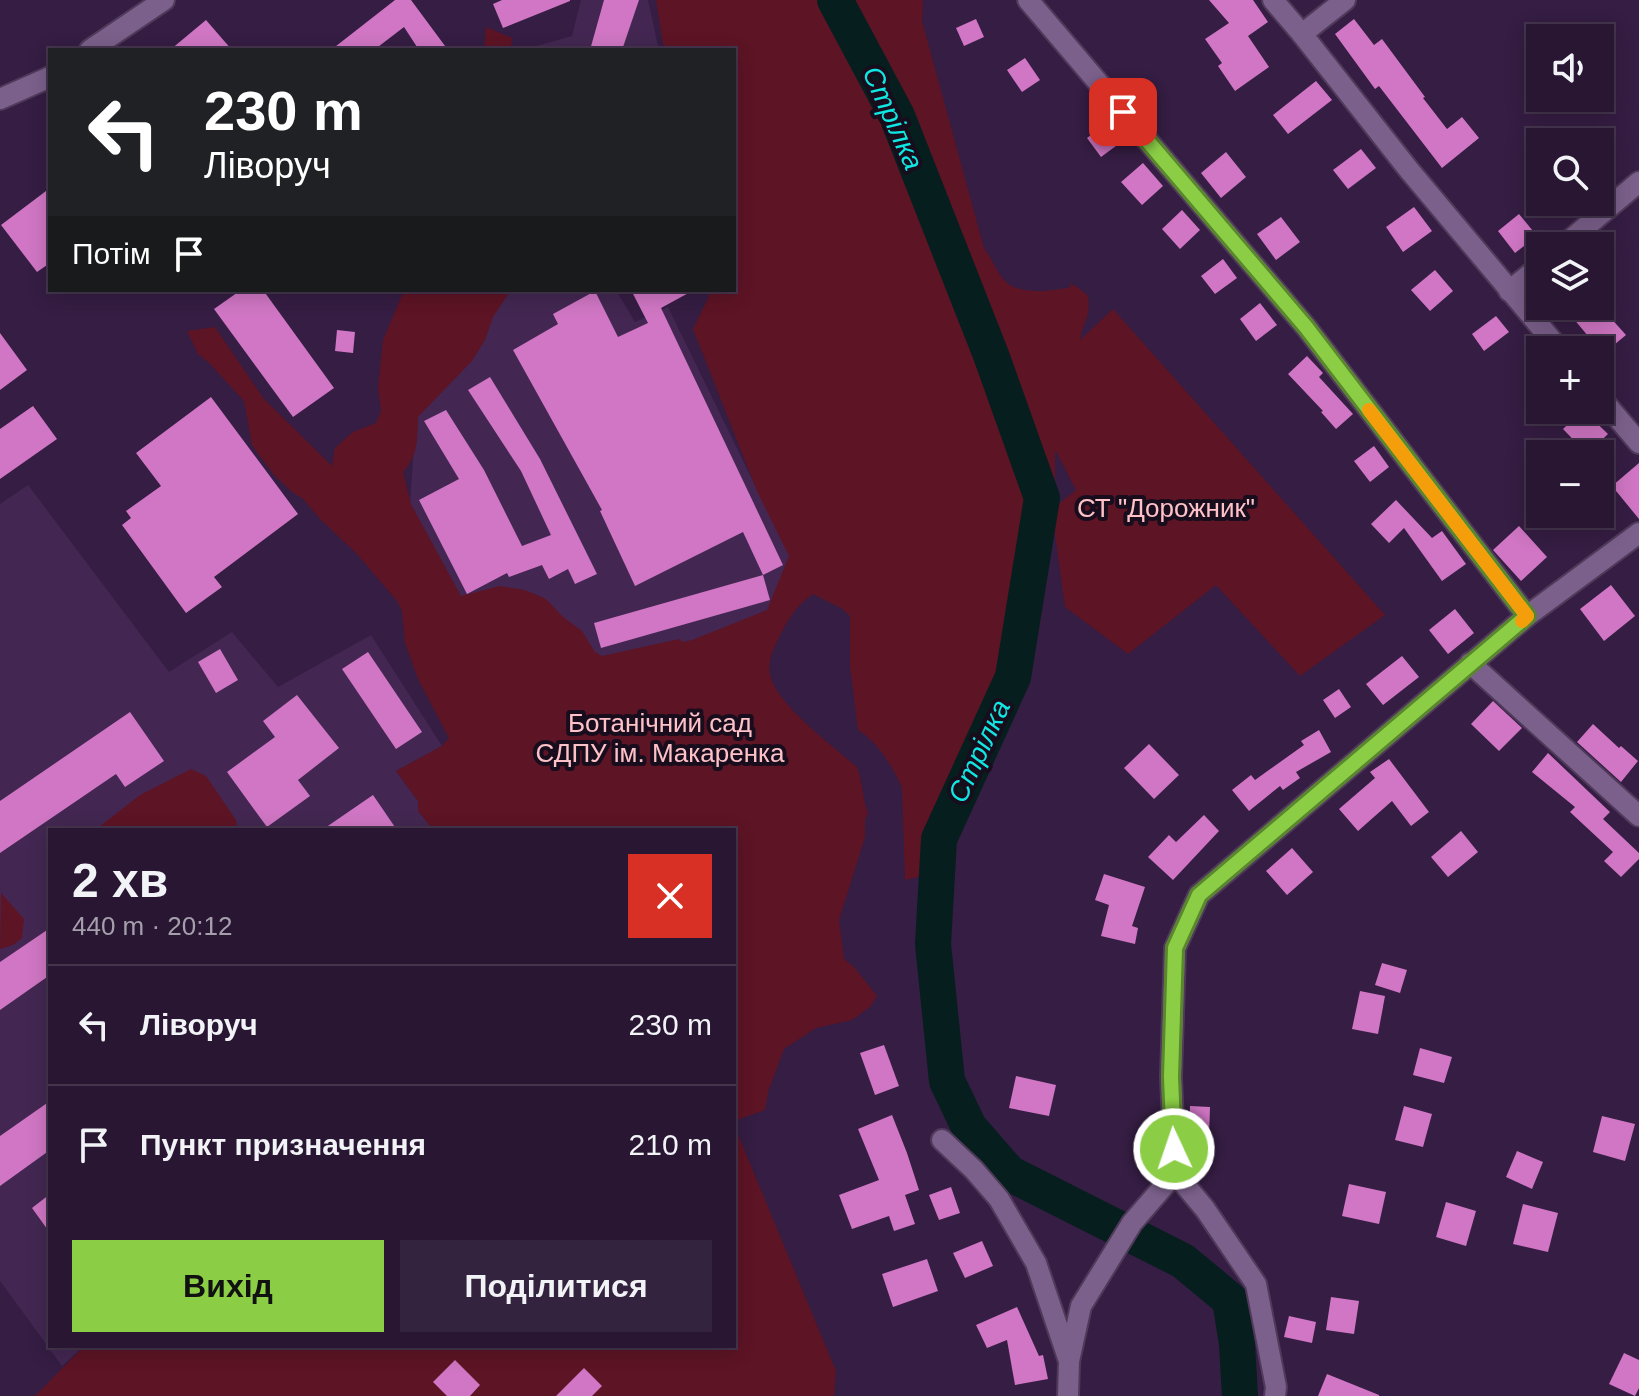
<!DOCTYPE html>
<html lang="uk">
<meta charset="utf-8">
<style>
:root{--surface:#281632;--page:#34233e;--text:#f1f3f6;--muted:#a59fac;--line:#44354d;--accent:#8bce46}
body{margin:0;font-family:Helvetica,sans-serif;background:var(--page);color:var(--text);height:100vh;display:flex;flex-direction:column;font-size:30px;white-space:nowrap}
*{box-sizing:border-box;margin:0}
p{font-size:26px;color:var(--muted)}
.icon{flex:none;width:44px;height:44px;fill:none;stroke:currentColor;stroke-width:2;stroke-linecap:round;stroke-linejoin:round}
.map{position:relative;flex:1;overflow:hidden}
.drawer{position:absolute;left:48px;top:828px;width:688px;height:520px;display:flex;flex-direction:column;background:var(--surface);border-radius:0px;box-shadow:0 4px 20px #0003,0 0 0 2px var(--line)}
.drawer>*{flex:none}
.hud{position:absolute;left:48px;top:48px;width:688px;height:244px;border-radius:0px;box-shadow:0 4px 20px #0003,0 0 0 2px var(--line);background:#202124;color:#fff;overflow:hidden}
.tools{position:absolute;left:1526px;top:24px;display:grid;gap:16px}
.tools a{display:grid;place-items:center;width:88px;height:88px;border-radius:0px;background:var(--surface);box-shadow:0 4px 20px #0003,0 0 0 2px var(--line);font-size:40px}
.pin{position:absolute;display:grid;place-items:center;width:68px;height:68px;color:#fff;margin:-34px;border-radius:16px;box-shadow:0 4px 12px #0006}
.me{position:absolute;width:88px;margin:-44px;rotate:357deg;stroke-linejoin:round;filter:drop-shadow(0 0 6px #0008)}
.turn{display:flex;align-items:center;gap:28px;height:168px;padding:0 24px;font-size:36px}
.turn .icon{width:104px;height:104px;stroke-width:2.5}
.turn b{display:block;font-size:56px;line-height:68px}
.then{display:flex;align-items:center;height:76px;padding:0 24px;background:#0003;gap:16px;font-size:30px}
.round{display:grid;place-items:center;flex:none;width:84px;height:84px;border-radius:0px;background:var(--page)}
.head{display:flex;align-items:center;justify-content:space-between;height:136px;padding:0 24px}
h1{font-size:48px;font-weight:600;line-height:60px}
.action{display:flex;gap:16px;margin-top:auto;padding:16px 24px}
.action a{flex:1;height:92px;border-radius:0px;background:var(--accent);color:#111;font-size:32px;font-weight:600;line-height:92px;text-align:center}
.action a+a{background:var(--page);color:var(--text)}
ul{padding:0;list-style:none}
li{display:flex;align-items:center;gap:24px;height:120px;padding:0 24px;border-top:2px solid var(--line)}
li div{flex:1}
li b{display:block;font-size:30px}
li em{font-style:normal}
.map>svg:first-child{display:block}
</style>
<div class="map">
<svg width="1639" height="1396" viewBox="0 0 1639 1396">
<rect width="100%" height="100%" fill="#351d43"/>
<!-- built -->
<g fill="#432752">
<polygon points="581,0 648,0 659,50 522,50 572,36"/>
<polygon points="508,290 616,290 635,322 668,307 790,557 768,610 682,646 603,664 456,598 410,503 416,418"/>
<polygon points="28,485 169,672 232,632 278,687 371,635 442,746 396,771 439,830 50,830 50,1346 84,1346 62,1366 0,1281 0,504"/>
</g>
<!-- green -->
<g fill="#5d1425" fill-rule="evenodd">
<path d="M656,0h267l-1,21 62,227c8,10 12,23 20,32 14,16 48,11 67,7l-1,-4 10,6 8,7c3,23 -5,25 -8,44l33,-31 272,306 -85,61 -84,-91 -88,69 -63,-47 -11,-81 -2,15 -28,90 -22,96 -5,11 -23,30 -42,106 -27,6 -3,-92c-9,-21 -24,-46 -44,-58l-8,-64v-50l-9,-8 -28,-14c-20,15 -22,22 -34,43 -6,13 -13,27 -8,41 8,28 63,69 86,89 6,15 5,30 11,46l-3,7v17l-26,83 5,39 10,8 23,29 -6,10 -19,14 -36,8 -32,21 -16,43 -3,18 -31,11v-291h-301l-15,-19v-10l-22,-30 46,-25 7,-8 -31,-59 -13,-36 -3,-32 -5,-10 -40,-47 -36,-34 -18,-21 -11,-7 -18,-17 -15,-20 -7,-10 -8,-44 -35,-38 -11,-9 -11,-23 28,-4 49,72 68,67 3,-18 18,-16 23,-9 5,-12 -3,-23 5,-48 21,-50h107l-18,27 -8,23 -13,21 -54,56c-1,23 1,37 -15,55l8,32 50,92 39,-10 24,4 11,4 11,5 17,18 19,14 13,21 7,4 77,-17 4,3 9,-2 75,-30 22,-54 -32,-65 -64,-162 19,-39h22v-240h-68l-3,-6zM1056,451l20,39 -21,17v-55z"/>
<polygon points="486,27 512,38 511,50 484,50"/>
<polygon points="191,769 206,776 236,820 237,830 95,830 140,795"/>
<polygon points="1,893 24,919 22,938 13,945 0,949"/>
<polygon points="734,1125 836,1371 834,1396 35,1396 84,1346 734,1346"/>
</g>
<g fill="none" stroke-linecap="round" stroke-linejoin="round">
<!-- river -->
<polyline stroke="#071e1e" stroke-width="36" points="835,0 897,116 991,355 1042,498 1013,677 939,839 933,944 947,1081 969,1127 1009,1173 1183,1261 1230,1300 1237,1344 1240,1396"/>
</g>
<!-- building -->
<g fill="#d076c4">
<polygon points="395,0 411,0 448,50 419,50 404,27 374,50 331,50"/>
<polygon points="502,0 570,0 570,1 503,28 493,4"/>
<polygon points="604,0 639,0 622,50 590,50"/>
<polygon points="1209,0 1253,0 1268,22 1248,36 1269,67 1235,91 1218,66 1222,63 1205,39 1229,23"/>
<polygon points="976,19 984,37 964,46 956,28"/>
<polygon points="1354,19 1374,45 1382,39 1425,97 1423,98 1447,129 1462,117 1479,138 1442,168 1379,86 1375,89 1335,34"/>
<polygon points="206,20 232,50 170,50"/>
<polygon points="1025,58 1040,80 1022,92 1007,70"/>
<polygon points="1316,81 1332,100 1288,134 1273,115"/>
<polygon points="1110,121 1124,140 1101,157 1087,138"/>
<polygon points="1361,149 1376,168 1348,189 1333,170"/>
<polygon points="1226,152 1246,177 1221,198 1201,173"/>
<polygon points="1143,163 1163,186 1142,205 1121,182"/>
<polygon points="50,188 50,263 37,272 1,225"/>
<polygon points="1414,207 1432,231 1403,252 1386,227"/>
<polygon points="1182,210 1200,230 1180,249 1162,229"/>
<polygon points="1519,214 1537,236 1515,253 1498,231"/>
<polygon points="1281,217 1300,242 1276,260 1257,234"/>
<polygon points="1223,259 1237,278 1215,294 1201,276"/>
<polygon points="1435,270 1453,291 1430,311 1411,290"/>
<polygon points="241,290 263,290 334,388 293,417 214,309"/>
<polygon points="631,290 694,290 661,308 783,565 763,575 743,532 635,586 600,511 602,510 513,350 558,324 553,314 595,291 618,337 648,323"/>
<polygon points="1260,303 1277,325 1256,341 1240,319"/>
<polygon points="1563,306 1600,306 1626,335 1603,354"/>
<polygon points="1496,316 1509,332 1484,351 1472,334"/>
<polygon points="337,330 355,332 353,353 335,351"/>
<polygon points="0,333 27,370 0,390"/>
<polygon points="1307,356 1323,373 1319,377 1353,414 1336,429 1321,412 1323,411 1288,374"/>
<polygon points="490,377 540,459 597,574 575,584 568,569 549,579 542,565 509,577 507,573 467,594 419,500 459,479 424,421 446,410 484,470 522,546 551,535 521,471 468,390"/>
<polygon points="211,397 298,514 214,577 222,587 186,613 122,525 131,518 126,511 161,486 136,453"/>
<polygon points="33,406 57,439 0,479 0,429"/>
<polygon points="1583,410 1608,434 1587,454 1563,429"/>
<polygon points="1374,446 1389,467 1370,482 1354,461"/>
<polygon points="1639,463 1639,519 1612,486"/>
<polygon points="1396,500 1432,538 1442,531 1466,564 1442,581 1404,528 1389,543 1371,524"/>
<polygon points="1519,526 1547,557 1521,581 1493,550"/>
<polygon points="763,575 770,600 601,648 594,623"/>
<polygon points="1611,585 1635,616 1604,641 1580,609"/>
<polygon points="1455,609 1474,633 1448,654 1429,630"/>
<polygon points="220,649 238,680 216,693 198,662"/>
<polygon points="368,652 422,732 396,749 342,669"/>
<polygon points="1402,656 1419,677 1383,705 1366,684"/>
<polygon points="1339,689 1351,707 1335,718 1323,700"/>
<polygon points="297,695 339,748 298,780 310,796 267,827 227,772 275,737 263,721"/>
<polygon points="1493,701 1522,728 1499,751 1471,724"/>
<polygon points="130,712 164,761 125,787 116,774 0,853 0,801"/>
<polygon points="1593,724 1619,748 1621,746 1638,761 1621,782 1577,742"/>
<polygon points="1319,730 1331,752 1296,772 1300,778 1283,790 1280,786 1249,811 1232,790 1251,775 1255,780 1304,745 1301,741"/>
<polygon points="1149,744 1179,775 1154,799 1124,768"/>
<polygon points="1548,753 1610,812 1603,819 1639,853 1639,859 1621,877 1604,861 1613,852 1570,812 1575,807 1532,772"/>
<polygon points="1389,759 1429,812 1411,826 1392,801 1358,831 1339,809 1375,778 1370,772"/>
<polygon points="373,795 397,830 322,830"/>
<polygon points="1204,815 1219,831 1173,880 1148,857 1169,835 1176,842"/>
<polygon points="1461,831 1478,852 1448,877 1431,857"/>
<polygon points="1292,848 1313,872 1287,895 1266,871"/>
<polygon points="1104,874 1145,887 1132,926 1138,928 1135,944 1101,936 1109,905 1095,900"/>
<polygon points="50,928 50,975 0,1010 0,962"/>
<polygon points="1382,963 1407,970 1400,993 1375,985"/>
<polygon points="1360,991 1385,996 1378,1034 1352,1029"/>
<polygon points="884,1045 899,1086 875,1095 860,1053"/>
<polygon points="1420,1048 1452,1057 1444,1083 1413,1075"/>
<polygon points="1016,1076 1056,1085 1049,1116 1009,1108"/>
<polygon points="50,1101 50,1150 0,1186 0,1136"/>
<polygon points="1190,1106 1210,1107 1209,1137 1189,1136"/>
<polygon points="1404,1106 1432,1114 1423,1147 1395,1140"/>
<polygon points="892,1115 907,1153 919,1190 905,1195 915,1224 894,1231 889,1216 852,1229 839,1195 879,1180 858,1129"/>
<polygon points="1602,1116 1635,1124 1625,1161 1593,1152"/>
<polygon points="1517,1151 1543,1162 1532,1189 1506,1177"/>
<polygon points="1349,1184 1386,1192 1379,1224 1342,1216"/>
<polygon points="951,1187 960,1213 939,1220 929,1195"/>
<polygon points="50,1194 50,1233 32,1208"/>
<polygon points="1446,1202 1476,1211 1466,1246 1436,1237"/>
<polygon points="1523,1204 1558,1213 1548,1252 1513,1244"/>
<polygon points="982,1241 993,1266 965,1278 953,1253"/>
<polygon points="927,1259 938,1291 893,1307 882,1274"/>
<polygon points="1331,1297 1359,1301 1354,1334 1326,1330"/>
<polygon points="1017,1307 1039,1356 1043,1355 1048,1379 1015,1385 1007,1340 987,1348 976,1325"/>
<polygon points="1289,1316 1316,1322 1312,1343 1284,1337"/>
<polygon points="1624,1353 1639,1360 1639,1388 1635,1396 1609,1384"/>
<polygon points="455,1360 480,1385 470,1396 447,1396 433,1382"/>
<polygon points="584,1368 602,1386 592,1396 556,1396"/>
<polygon points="1327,1374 1379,1395 1379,1396 1318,1396"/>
</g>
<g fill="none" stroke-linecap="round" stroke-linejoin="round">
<!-- street casing -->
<g stroke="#4f3a5a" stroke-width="24">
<g id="street">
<polyline points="1028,0 1306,327 1527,616"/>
<polyline points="1273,0 1302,34 1409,170 1560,350"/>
<polyline points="1302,34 1345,0"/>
<polyline points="90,50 164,0"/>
<polyline points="0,99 50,77"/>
<polyline points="1563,246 1639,182"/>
<polyline points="1509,291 1540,266"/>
<polyline points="1600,397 1639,443"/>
<polyline points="1470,663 1639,816"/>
<polyline points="942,1140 974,1170 999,1199 1036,1263 1069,1361 1068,1396"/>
<polyline points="1069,1361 1081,1306 1132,1223 1175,1173"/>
<polyline points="1275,1396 1276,1387 1256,1284 1205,1209 1175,1173 1171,1077 1175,948 1199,895 1527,616 1639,533"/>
</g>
</g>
<!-- street -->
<use href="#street" stroke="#7b608b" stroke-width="20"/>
</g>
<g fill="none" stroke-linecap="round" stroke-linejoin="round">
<!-- route casing -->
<g stroke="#5a862e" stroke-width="20">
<polyline id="route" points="1123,112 1306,327 1527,616 1199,895 1175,948 1171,1077 1174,1149"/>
</g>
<!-- route -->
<use href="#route" stroke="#8bce46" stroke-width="14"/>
<!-- slow -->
<polyline stroke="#f59e0b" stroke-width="14" points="1369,410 1527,616 1522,621"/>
</g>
<g text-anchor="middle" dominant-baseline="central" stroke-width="8" stroke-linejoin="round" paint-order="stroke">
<!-- park labels -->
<g font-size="26" fill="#fec1c7" stroke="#170d1d">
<text x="1166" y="508">СТ "Дорожник"</text>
<text x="660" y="723">Ботанічний сад<tspan x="660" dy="30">СДПУ ім. Макаренка</tspan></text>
</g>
<!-- water labels -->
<g font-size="28" font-style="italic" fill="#10e7e2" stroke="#170d1d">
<text transform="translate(893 118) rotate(66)">Стрілка</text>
<text transform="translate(979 751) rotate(-65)">Стрілка</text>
</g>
</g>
</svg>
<div class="tools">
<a><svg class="icon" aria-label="sound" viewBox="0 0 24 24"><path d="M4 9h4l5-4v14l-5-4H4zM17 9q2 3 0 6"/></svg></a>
<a><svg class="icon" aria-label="search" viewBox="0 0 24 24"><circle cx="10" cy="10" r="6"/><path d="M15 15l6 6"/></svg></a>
<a><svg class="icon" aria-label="layers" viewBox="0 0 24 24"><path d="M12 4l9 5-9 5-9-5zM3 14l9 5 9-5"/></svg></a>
<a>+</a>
<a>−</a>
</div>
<div class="pin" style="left:1123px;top:112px;background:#d93025"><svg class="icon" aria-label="arrive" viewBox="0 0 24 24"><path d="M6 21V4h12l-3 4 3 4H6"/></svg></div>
<svg class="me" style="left:1174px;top:1149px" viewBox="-20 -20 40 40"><circle r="17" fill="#8bce46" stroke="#fff" stroke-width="3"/><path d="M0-11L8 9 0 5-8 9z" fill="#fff"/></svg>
<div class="hud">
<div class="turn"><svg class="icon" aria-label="left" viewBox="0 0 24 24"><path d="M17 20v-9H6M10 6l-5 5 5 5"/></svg><div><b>230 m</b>Ліворуч</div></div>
<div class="then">Потім<svg class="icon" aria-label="arrive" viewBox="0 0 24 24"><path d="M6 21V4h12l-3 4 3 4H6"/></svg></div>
</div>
<section class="drawer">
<div class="head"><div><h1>2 хв</h1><p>440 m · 20:12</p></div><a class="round" style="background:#d93025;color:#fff"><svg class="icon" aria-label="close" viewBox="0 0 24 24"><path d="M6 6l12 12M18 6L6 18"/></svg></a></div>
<ul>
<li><svg class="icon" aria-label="left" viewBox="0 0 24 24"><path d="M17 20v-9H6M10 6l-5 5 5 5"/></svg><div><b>Ліворуч</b></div><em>230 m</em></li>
<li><svg class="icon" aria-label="arrive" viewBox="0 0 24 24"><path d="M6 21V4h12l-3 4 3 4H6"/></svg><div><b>Пункт призначення</b></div><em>210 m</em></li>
</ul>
<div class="action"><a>Вихід</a><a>Поділитися</a></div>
</section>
</div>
